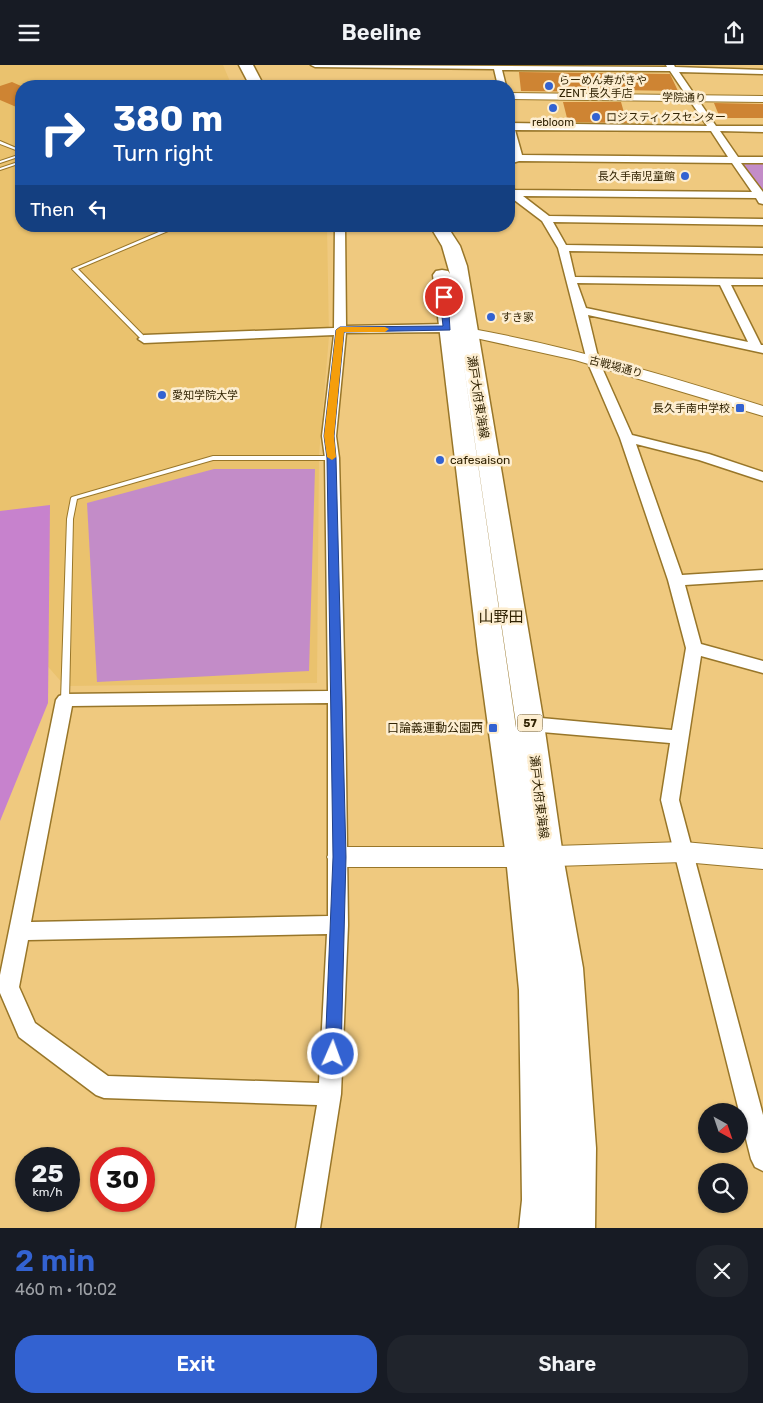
<!DOCTYPE html>
<meta charset="utf-8">
<style>
:root{--surface:#171b24;--page:#20242c;--text:#f1f3f6;--muted:#9ea1a6;--accent:#3362d1}
body{margin:0;font-family:Rubik,"Noto Sans JP",sans-serif;background:var(--page);color:var(--text);height:100vh;display:flex;flex-direction:column;font-size:19px;white-space:nowrap}
*{box-sizing:border-box;margin:0}
p{font-size:16px;color:var(--muted)}
.icon{flex:none;width:28px;height:28px;fill:none;stroke:currentColor;stroke-width:2;stroke-linecap:round;stroke-linejoin:round}
.map{position:relative;height:1163px;overflow:hidden}
.details{display:flex;flex-direction:column;background:var(--surface);flex:1}
.details>*{flex:none}
.hud{position:absolute;left:15px;top:15px;width:500px;height:152px;border-radius:20px;box-shadow:0 1px 4px #0004;background:#1a4fa0;color:#fff;overflow:hidden}
.needle{width:32px;rotate:140deg}
.buttons{position:absolute;left:698px;top:1038px;display:grid;gap:10px}
.buttons a{display:grid;place-items:center;width:50px;height:50px;border-radius:50%;background:var(--surface);box-shadow:0 1px 4px #0004;font-size:25px}
.speed{position:absolute;left:15px;top:1082px;display:flex;gap:10px;font-size:25px;font-weight:700;text-align:center}
.speed>*{display:grid;place-content:center;width:65px;height:65px;border-radius:50%;background:var(--surface);box-shadow:0 1px 4px #0004;line-height:1}
.speed small{font-size:12px;font-weight:400}
.speed .limit{border:8px solid #d22;background:#fff;color:#111}
.pin{position:absolute;display:grid;place-items:center;width:42px;height:42px;color:#fff;margin:-21px;border:2px solid #fff;border-radius:50%;box-shadow:0 1px 5px #0007}
.me{position:absolute;width:55px;margin:-28px;rotate:2deg;stroke-linejoin:round;filter:drop-shadow(0 0 4px #0008)}
.turn{display:flex;align-items:center;gap:18px;height:105px;padding:0 15px;font-size:22px}
.turn .icon{width:65px;height:65px;stroke-width:2.5}
.turn b{display:block;font-size:35px;line-height:42px}
.then{display:flex;align-items:center;height:48px;padding:0 15px;background:#0003;gap:10px;font-size:19px}
.round{display:grid;place-items:center;flex:none;width:52px;height:52px;border-radius:20px;background:var(--page)}
.overview{display:flex;align-items:center;justify-content:space-between;height:85px;padding:0 15px}
h1{font-size:30px;font-weight:600;line-height:38px;color:var(--accent)}
.primary-button{display:flex;gap:10px;margin-top:auto;padding:10px 15px}
.primary-button a{flex:1;height:58px;border-radius:20px;background:var(--accent);color:#fff;font-size:20px;font-weight:600;line-height:58px;text-align:center}
.primary-button a+a{background:var(--page);color:var(--text)}
header{display:flex;justify-content:space-between;align-items:center;height:65px;padding:0 15px;background:var(--surface);font-size:22px;font-weight:600}
.map>svg:first-child{display:block}
</style>
<header><svg class="icon" aria-label="menu" viewBox="0 0 24 24"><path d="M4 6h16M4 12h16M4 18h16"/></svg>Beeline<svg class="icon" aria-label="share" viewBox="0 0 24 24"><path d="M12 15V3M7 8l5-5 5 5M5 13v7h14v-7"/></svg></header>
<div class="map">
<svg width="763" height="1163" viewBox="0 0 763 1163">
<rect width="100%" height="100%" fill="#efc97f"/>
<!-- built -->
<polygon fill="#eac26e" points="0,0 223,0 232,21 21,21 21,161 327,161 329,271 319,390 317,618 65,621 0,547"/>
<!-- green -->
<g fill="#c38cc8">
<polygon points="746,98 763,99 763,127 742,101"/>
<polygon points="214,404 315,404 309,606 97,617 87,438"/>
</g>
<!-- forest -->
<polygon fill="#c782cd" points="50,440 48,638 0,756 0,446"/>
<!-- building -->
<g fill="#ce8433">
<polygon points="519,7 670,9 678,26 618,25 619,27 521,26"/>
<polygon points="12,17 21,21 21,44 0,35 0,21"/>
<polygon points="563,37 621,37 627,58 568,57"/>
<polygon points="714,38 763,39 763,53 720,53"/>
</g>
<g fill="none" stroke-linecap="round" stroke-linejoin="round">
<!-- service casing -->
<g stroke="#987629" stroke-width="2">
<g id="service">
<polygon points="0,76 21,85 21,87 0,79"/>
<polygon points="21,89 21,91 0,98 0,96"/>
<polygon points="21,96 21,98 0,105 0,103"/>
<polygon points="173,161 180,161 78,204 147,274 144,276 142,275 72,204"/>
<polygon points="213,391 332,391 335,393 332,395 213,395 77,434 73,454 69,635 68,637 62,637 61,635 67,454 71,433 72,432"/>
</g>
</g>
<!-- minor casing -->
<g stroke="#987629" stroke-width="3">
<g id="minor">
<path d="M311,0l356,2 -1,-2h8l1,2 88,3v4l-84,-2 37,54h47v6l-43,-1 18,26h25v6h-22l22,29v12l-4,-1 -3,-5 -233,-2 26,20 214,3v6l-210,-3 13,23 197,3v6l-194,-3 6,26 188,2v6h-32l30,60h2v8l-175,-38 11,46 33,74 77,19 54,18v9l-64,-21 -63,-16 46,131 81,-5v10l-78,5 16,59 62,17v12l-62,-17 -22,144 84,315v56l-8,-4 -4,-8 -90,-359 9,-57 -140,-12 -6,-2 -3,-5 3,-5 6,-2 142,13 14,-82 -18,-68 -48,-142 -33,-77 -29,-113 -16,-27 -33,-25v-9l6,3 237,2 -20,-29 -213,-2 -10,3v-6l4,-1 -4,-16v-18l198,3 -37,-55 -168,-1 4,16h-8l-4,-17 -179,-2zM515,65l196,1 17,26 -206,-2zM577,218l143,2 28,57 -162,-34z"/>
<path d="M335,161h10l1,100 102,-2 17,4 2,3 -6,4 -13,-3 -102,1 -10,103 3,22 6,239 3,228 -7,169 -21,134h-24l21,-123 -213,-7 -8,-3 -77,-58 -19,-44v-18l56,-275 3,-4 6,-2 263,-3 -3,-233 -3,-22 12,-101 -190,8 -6,-4 6,-4 190,-7zM328,638v213l-297,6 41,-216zM327,869l-8,149 -211,-7 -73,-53 -16,-36 9,-47z"/>
</g>
</g>
<!-- tertiary casing -->
<g stroke="#987629" stroke-width="2">
<g id="tertiary">
<polygon points="509,28 763,31 763,37 509,34"/>
<path d="M467,263c101,18 198,47 296,78v10l-188,-56 -113,-25 -2,-3 2,-3z"/>
<polygon points="684,777 763,784 763,804 684,797 522,802 339,802 331,799 327,792 331,785 339,782 522,782"/>
</g>
</g>
<!-- primary casing -->
<g stroke="#987629" stroke-width="3">
<g id="primary">
<polygon points="239,0 253,0 264,21 250,21"/>
<path d="M430,161h17l13,20 7,20 77,458 19,132 20,112 13,180 -1,80h-76l3,-28 -3,-210 -13,-133 -28,-204 -45,-378 3,-4 6,-1 6,1 2,3 -8,-28zM462,288l54,371v4z"/>
</g>
</g>
<!-- service -->
<use href="#service" fill="#fff" fill-rule="evenodd"/>
<!-- minor -->
<use href="#minor" fill="#fff" fill-rule="evenodd"/>
<!-- tertiary -->
<use href="#tertiary" fill="#fff" fill-rule="evenodd"/>
<!-- primary -->
<use href="#primary" fill="#fff" fill-rule="evenodd"/>
</g>
<!-- route -->
<polygon fill="#3362d1" stroke="#214088" points="444,229 448,232 450,265 344,267 334,371 336,393 346,792 341,989 338,994 333,996 327,994 325,989 333,792 327,393 324,371 336,265 340,262 443,261 440,232"/>
<!-- slow -->
<polygon fill="#f59e0b" points="340,262 385,262 389,264 385,267 344,267 334,371 336,392 332,395 327,392 324,371 336,265"/>
<!-- markers -->
<g fill="#3362d1" stroke="#fdeed1" stroke-width="2">
<circle cx="549" cy="21" r="5"/>
<circle cx="553" cy="43" r="5"/>
<circle cx="596" cy="52" r="5"/>
<circle cx="685" cy="111" r="5"/>
<circle cx="491" cy="252" r="5"/>
<circle cx="162" cy="330" r="5"/>
<rect x="735" y="338" width="10" height="10" rx="2.5"/>
<circle cx="440" cy="395" r="5"/>
<rect x="488" y="658" width="10" height="10" rx="2.5"/>
</g>
<g text-anchor="middle" dominant-baseline="central" stroke-width="5" stroke-linejoin="round" paint-order="stroke">
<!-- far-poi labels -->
<g font-size="11" fill="#312303" stroke="#fdeed1" text-anchor="start">
<text x="559" y="15">らーめん寿がきや<tspan x="559" dy="13">ZENT 長久手店</tspan></text>
<text x="606" y="52">ロジスティクスセンター</text>
<text x="553" y="57" text-anchor="middle">rebloom</text>
<text x="675" y="111" text-anchor="end">長久手南児童館</text>
<text x="501" y="252">すき家</text>
<text x="172" y="330">愛知学院大学</text>
<text x="730" y="343" text-anchor="end">長久手南中学校</text>
</g>
<!-- far-street labels -->
<g font-size="11" fill="#312303" stroke="#fdeed1">
<text transform="translate(684 33) rotate(1)">学院通り</text>
<text transform="translate(616 302) rotate(15)">古戦場通り</text>
</g>
<!-- shield labels -->
<rect fill="#fdeed1" stroke="#6e6041" stroke-width="1" x="517.5" y="649.5" width="25" height="17" rx="4"/>
<g font-size="11" font-weight="bold" fill="#312303">
<text x="530" y="658">57</text>
</g>
<!-- street labels -->
<g font-size="12" fill="#312303" stroke="#fdeed1">
<text transform="translate(478 332) rotate(81)">瀬戸大府東海線</text>
<text transform="translate(539 732) rotate(83)">瀬戸大府東海線</text>
</g>
<!-- poi labels -->
<g font-size="12" fill="#312303" stroke="#fdeed1" text-anchor="start">
<text x="450" y="395">cafesaison</text>
<text x="483" y="663" text-anchor="end">口論義運動公園西</text>
</g>
<!-- quarter labels -->
<g font-size="15" fill="#312303" stroke="#fdeed1">
<text x="501" y="552">山野田</text>
</g>
</g>
</svg>
<div class="buttons">
<a><svg class="needle" viewBox="-14 -14 28 28"><path d="M0-13l5 13h-10z" fill="#e53935"/><path d="M0 13l5-13h-10z" fill="#9ea1a6"/></svg></a>
<a><svg class="icon" aria-label="search" viewBox="0 0 24 24"><circle cx="10" cy="10" r="6"/><path d="M15 15l6 6"/></svg></a>
</div>
<div class="speed"><div>25<small>km/h</small></div><div class="limit">30</div></div>
<div class="pin" style="left:444px;top:232px;background:#d93025"><svg class="icon" aria-label="arrive" viewBox="0 0 24 24"><path d="M6 21V4h12l-3 4 3 4H6"/></svg></div>
<svg class="me" style="left:333px;top:989px" viewBox="-20 -20 40 40"><circle r="17" fill="#3362d1" stroke="#fff" stroke-width="3"/><path d="M0-11L8 9 0 5-8 9z" fill="#fff"/></svg>
<div class="hud">
<div class="turn"><svg class="icon" aria-label="right" viewBox="0 0 24 24"><path d="M7 20v-9h11M14 6l5 5-5 5"/></svg><div><b>380 m</b>Turn right</div></div>
<div class="then">Then<svg class="icon" aria-label="left" viewBox="0 0 24 24"><path d="M17 20v-9H6M10 6l-5 5 5 5"/></svg></div>
</div>
</div>
<section class="details">
<div class="overview"><div><h1>2 min</h1><p>460 m · 10:02</p></div><a class="round"><svg class="icon" aria-label="close" viewBox="0 0 24 24"><path d="M6 6l12 12M18 6L6 18"/></svg></a></div>
<div class="primary-button"><a>Exit</a><a>Share</a></div>
</section>
